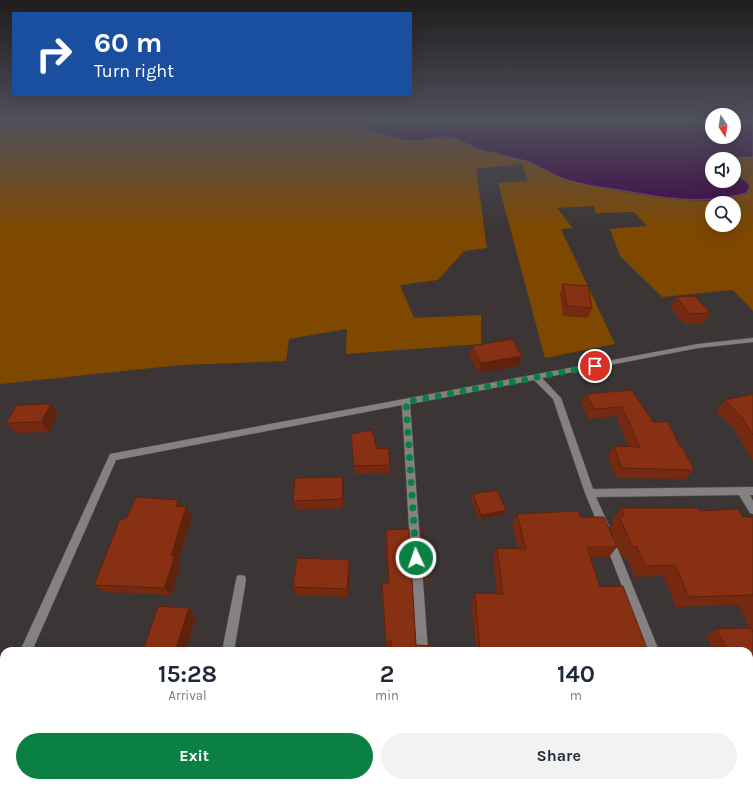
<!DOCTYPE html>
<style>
:root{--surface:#fff;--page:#f2f2f3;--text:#1f2937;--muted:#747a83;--accent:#0b8043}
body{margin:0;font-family:Karla,sans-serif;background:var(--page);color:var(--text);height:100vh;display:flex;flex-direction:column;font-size:15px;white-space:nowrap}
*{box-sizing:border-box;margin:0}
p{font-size:13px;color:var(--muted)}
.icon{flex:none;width:22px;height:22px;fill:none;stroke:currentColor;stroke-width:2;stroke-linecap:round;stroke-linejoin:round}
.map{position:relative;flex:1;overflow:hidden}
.panel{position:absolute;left:0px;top:647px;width:753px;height:140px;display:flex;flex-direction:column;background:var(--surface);border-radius:12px 12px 0 0;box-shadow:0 4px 16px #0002}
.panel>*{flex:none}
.hud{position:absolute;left:12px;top:12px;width:400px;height:84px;border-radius:0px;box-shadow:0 4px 16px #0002;background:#1a4fa0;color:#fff;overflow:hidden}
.needle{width:26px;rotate:168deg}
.tools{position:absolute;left:705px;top:108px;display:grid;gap:8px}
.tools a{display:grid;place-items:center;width:36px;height:36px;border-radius:50%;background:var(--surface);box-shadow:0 4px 16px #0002;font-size:20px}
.pin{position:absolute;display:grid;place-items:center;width:34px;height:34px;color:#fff;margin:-17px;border:2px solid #fff;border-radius:50%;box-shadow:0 1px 4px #0007}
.me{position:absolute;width:44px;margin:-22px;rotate:357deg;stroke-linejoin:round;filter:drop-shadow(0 0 3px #0008)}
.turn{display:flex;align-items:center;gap:14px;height:84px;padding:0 16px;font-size:18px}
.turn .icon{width:52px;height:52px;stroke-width:2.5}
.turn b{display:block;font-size:28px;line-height:34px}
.eta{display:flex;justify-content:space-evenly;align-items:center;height:68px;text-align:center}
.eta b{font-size:24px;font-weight:700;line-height:28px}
.cta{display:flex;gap:8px;margin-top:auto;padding:8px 16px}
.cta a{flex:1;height:46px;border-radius:24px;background:var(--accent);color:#fff;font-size:16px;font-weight:700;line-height:46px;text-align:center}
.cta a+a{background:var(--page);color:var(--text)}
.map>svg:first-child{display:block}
</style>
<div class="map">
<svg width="753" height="787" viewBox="0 0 753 787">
<rect width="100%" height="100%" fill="#3b3535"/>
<!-- green -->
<path fill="#7e4800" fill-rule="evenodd" d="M0,120h360l60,21 22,-4 11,1 28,12 49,12 29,15 13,4c31,8 133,28 160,16 6,-3 12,-10 17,-14l-15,-12 -1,-12 4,-2h16v154l-20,-21 -71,7 -42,-41 -10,-27 37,-3 -13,-14 -38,1 -2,-7 -37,2 16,20 -12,1 54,115 -70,14 -47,-175 30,-2 -6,-17 -46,5 11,79 -23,3 -26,29 -38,5 14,33 67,-3v29l-135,10 1,-25 -58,10 -3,22 -105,4 -181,19zM712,203h22v22h-22z"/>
<!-- water -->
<path fill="#3c0046" stroke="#6e4374" d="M360,120h352v17h22v-17h19v37l-41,2v22h22v-10l16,15 -4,7c-37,10 -71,7 -108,0 -22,-4 -45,-6 -67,-12l-12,-4 -29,-15 -49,-12 -28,-12 -11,-1 -22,4h-15l-34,-10 -7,-4z"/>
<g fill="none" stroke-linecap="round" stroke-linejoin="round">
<!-- minor casing -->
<g stroke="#595454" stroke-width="1">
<g id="minor">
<polygon points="753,338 753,342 698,348 542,378 561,398 593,489 753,487 753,495 750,495 753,501 753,514 750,513 739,495 596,497 609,526 608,529 604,531 600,529 585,493 553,399 534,380 410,404 428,651 416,651 402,405 116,460 32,651 20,651 110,454 698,344"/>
<polygon points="610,537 614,539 615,542 659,651 647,651 605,542 606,539"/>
<polygon points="241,575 245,576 246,580 234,651 222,651 236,580 237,576"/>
<polygon points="4,694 4,714 0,715 0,695"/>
<polygon points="196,783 210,783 209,787 195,787"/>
<polygon points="423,783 437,783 438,787 424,787"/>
<polygon points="697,783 711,783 712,787 698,787"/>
</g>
</g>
<!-- minor -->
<use href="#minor" fill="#848182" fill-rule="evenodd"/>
</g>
<!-- wall -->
<g fill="#752910">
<polygon points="563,284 592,308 588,318 563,316 560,294"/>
<polygon points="676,297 710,313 704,323 684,324 670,307"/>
<polygon points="472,346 522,356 519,366 479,373 470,356"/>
<polygon points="632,390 653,422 681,448 694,470 685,479 616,478 608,456 614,446 629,447 616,416 589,419 581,404 586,394"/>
<polygon points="753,394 753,462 734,429 716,411 725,400"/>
<polygon points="51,404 58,414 49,432 15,433 6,423"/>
<polygon points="351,434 377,449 390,465 389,473 355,474"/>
<polygon points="344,486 343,508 296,510 293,501"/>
<polygon points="473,494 504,514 479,519 471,499"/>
<polygon points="182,507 186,507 192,516 178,561 181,564 171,595 103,592 94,585 126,519"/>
<polygon points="621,508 700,511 743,517 753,517 753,688 749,688 749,651 713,651 706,636 717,629 750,628 738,605 676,607 663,576 634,577 627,558 622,558 610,528 613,523 612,520"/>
<polygon points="517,514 580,517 617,547 609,557 590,557 600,587 648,651 476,651 471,602 475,593 497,593 493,558 497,548 518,548 512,525"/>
<polygon points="423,529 428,576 427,584 425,584 421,537"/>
<polygon points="386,530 416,645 431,651 391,651 390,648 386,648 382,591 382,583 388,583 385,539"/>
<polygon points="349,560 350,568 348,597 296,595 293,587"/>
<polygon points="749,710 753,711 753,758 749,757"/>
<polygon points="575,783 645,783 646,787 576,787"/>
</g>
<!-- shaded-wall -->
<g fill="#5f220d">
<polygon points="522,356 519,366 479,373 481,363"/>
<polygon points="51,404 58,414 49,432 41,422"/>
<polygon points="343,477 344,486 343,508 342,499"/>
<polygon points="178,500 183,509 176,506"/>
<polygon points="186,507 192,516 178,561 181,564 171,595 164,588 171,556"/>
<polygon points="506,510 504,514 479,519 481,515"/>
<polygon points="349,560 350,568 348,597 347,589"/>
<polygon points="189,608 196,617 186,651 175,651"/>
<polygon points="185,783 195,783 194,787 186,786 185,784"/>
</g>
<!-- building -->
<g fill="#883013" stroke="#5f220d">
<polygon points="563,284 588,286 592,308 567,306"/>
<polygon points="695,296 710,313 690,314 676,297"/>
<polygon points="512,339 522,356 481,363 472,346"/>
<polygon points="632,390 653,422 668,422 681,448 683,448 694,470 622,468 614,446 640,447 622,407 594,409 586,394"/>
<polygon points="753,394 753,435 743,419 725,400"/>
<polygon points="51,404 41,422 6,423 17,405"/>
<polygon points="372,430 377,449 388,448 390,465 354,466 351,434"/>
<polygon points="343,477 342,499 293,501 295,478"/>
<polygon points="497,490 506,510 481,515 473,494"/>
<polygon points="136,497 178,500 176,506 186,507 171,556 175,556 164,588 94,585 120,519 126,519"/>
<polygon points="621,508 699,508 700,511 738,509 743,517 753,517 753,595 689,597 675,565 645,566 637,547 632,546 619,516 624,516"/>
<polygon points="578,511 580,517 604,517 617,547 587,547 600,587 623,586 648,651 480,651 475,593 503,594 497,548 526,549 517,514"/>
<polygon points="409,529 416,645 431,646 431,651 391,651 391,641 386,642 382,583 389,583 386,530"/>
<polygon points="422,529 423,529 428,576 426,576"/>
<polygon points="297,558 349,560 347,589 293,587"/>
<polygon points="158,606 189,608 175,651 143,651"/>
<polygon points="751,628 753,632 753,684 749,684 749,651 727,651 717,629"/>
<polygon points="749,710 753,711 753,753 749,752"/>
<polygon points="145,783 185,783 185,784 186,786 201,786 201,787 144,787"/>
<rect x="376" y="783" width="39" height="4"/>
<polygon points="586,783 645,783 646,787 587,787"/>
</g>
<!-- sky -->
<linearGradient id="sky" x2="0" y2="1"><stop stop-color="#201d1d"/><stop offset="0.52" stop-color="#4f515c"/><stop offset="1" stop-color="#4f515c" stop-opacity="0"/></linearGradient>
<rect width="753" height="231" fill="url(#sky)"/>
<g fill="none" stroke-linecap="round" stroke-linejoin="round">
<!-- route -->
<polyline stroke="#0b8043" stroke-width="7" stroke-dasharray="0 12.6" points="416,558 406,402 595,366"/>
</g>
</svg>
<div class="tools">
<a><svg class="needle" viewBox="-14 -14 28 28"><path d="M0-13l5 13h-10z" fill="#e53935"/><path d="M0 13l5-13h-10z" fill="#747a83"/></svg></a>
<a><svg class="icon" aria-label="sound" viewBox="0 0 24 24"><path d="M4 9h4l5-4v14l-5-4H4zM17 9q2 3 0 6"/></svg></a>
<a><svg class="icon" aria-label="search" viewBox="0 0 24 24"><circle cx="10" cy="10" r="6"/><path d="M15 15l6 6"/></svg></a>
</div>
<div class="pin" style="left:595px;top:366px;background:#d93025"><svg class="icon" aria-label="arrive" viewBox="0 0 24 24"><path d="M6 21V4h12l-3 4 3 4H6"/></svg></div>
<svg class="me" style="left:416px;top:558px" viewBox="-20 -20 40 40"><circle r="17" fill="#0b8043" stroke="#fff" stroke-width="3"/><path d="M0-11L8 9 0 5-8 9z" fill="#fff"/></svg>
<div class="hud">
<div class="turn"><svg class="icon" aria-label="right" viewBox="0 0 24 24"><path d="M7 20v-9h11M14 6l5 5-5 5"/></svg><div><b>60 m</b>Turn right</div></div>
</div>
<section class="panel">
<div class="eta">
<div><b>15:28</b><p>Arrival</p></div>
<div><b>2</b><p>min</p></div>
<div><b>140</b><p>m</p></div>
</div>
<div class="cta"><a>Exit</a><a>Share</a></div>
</section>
</div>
